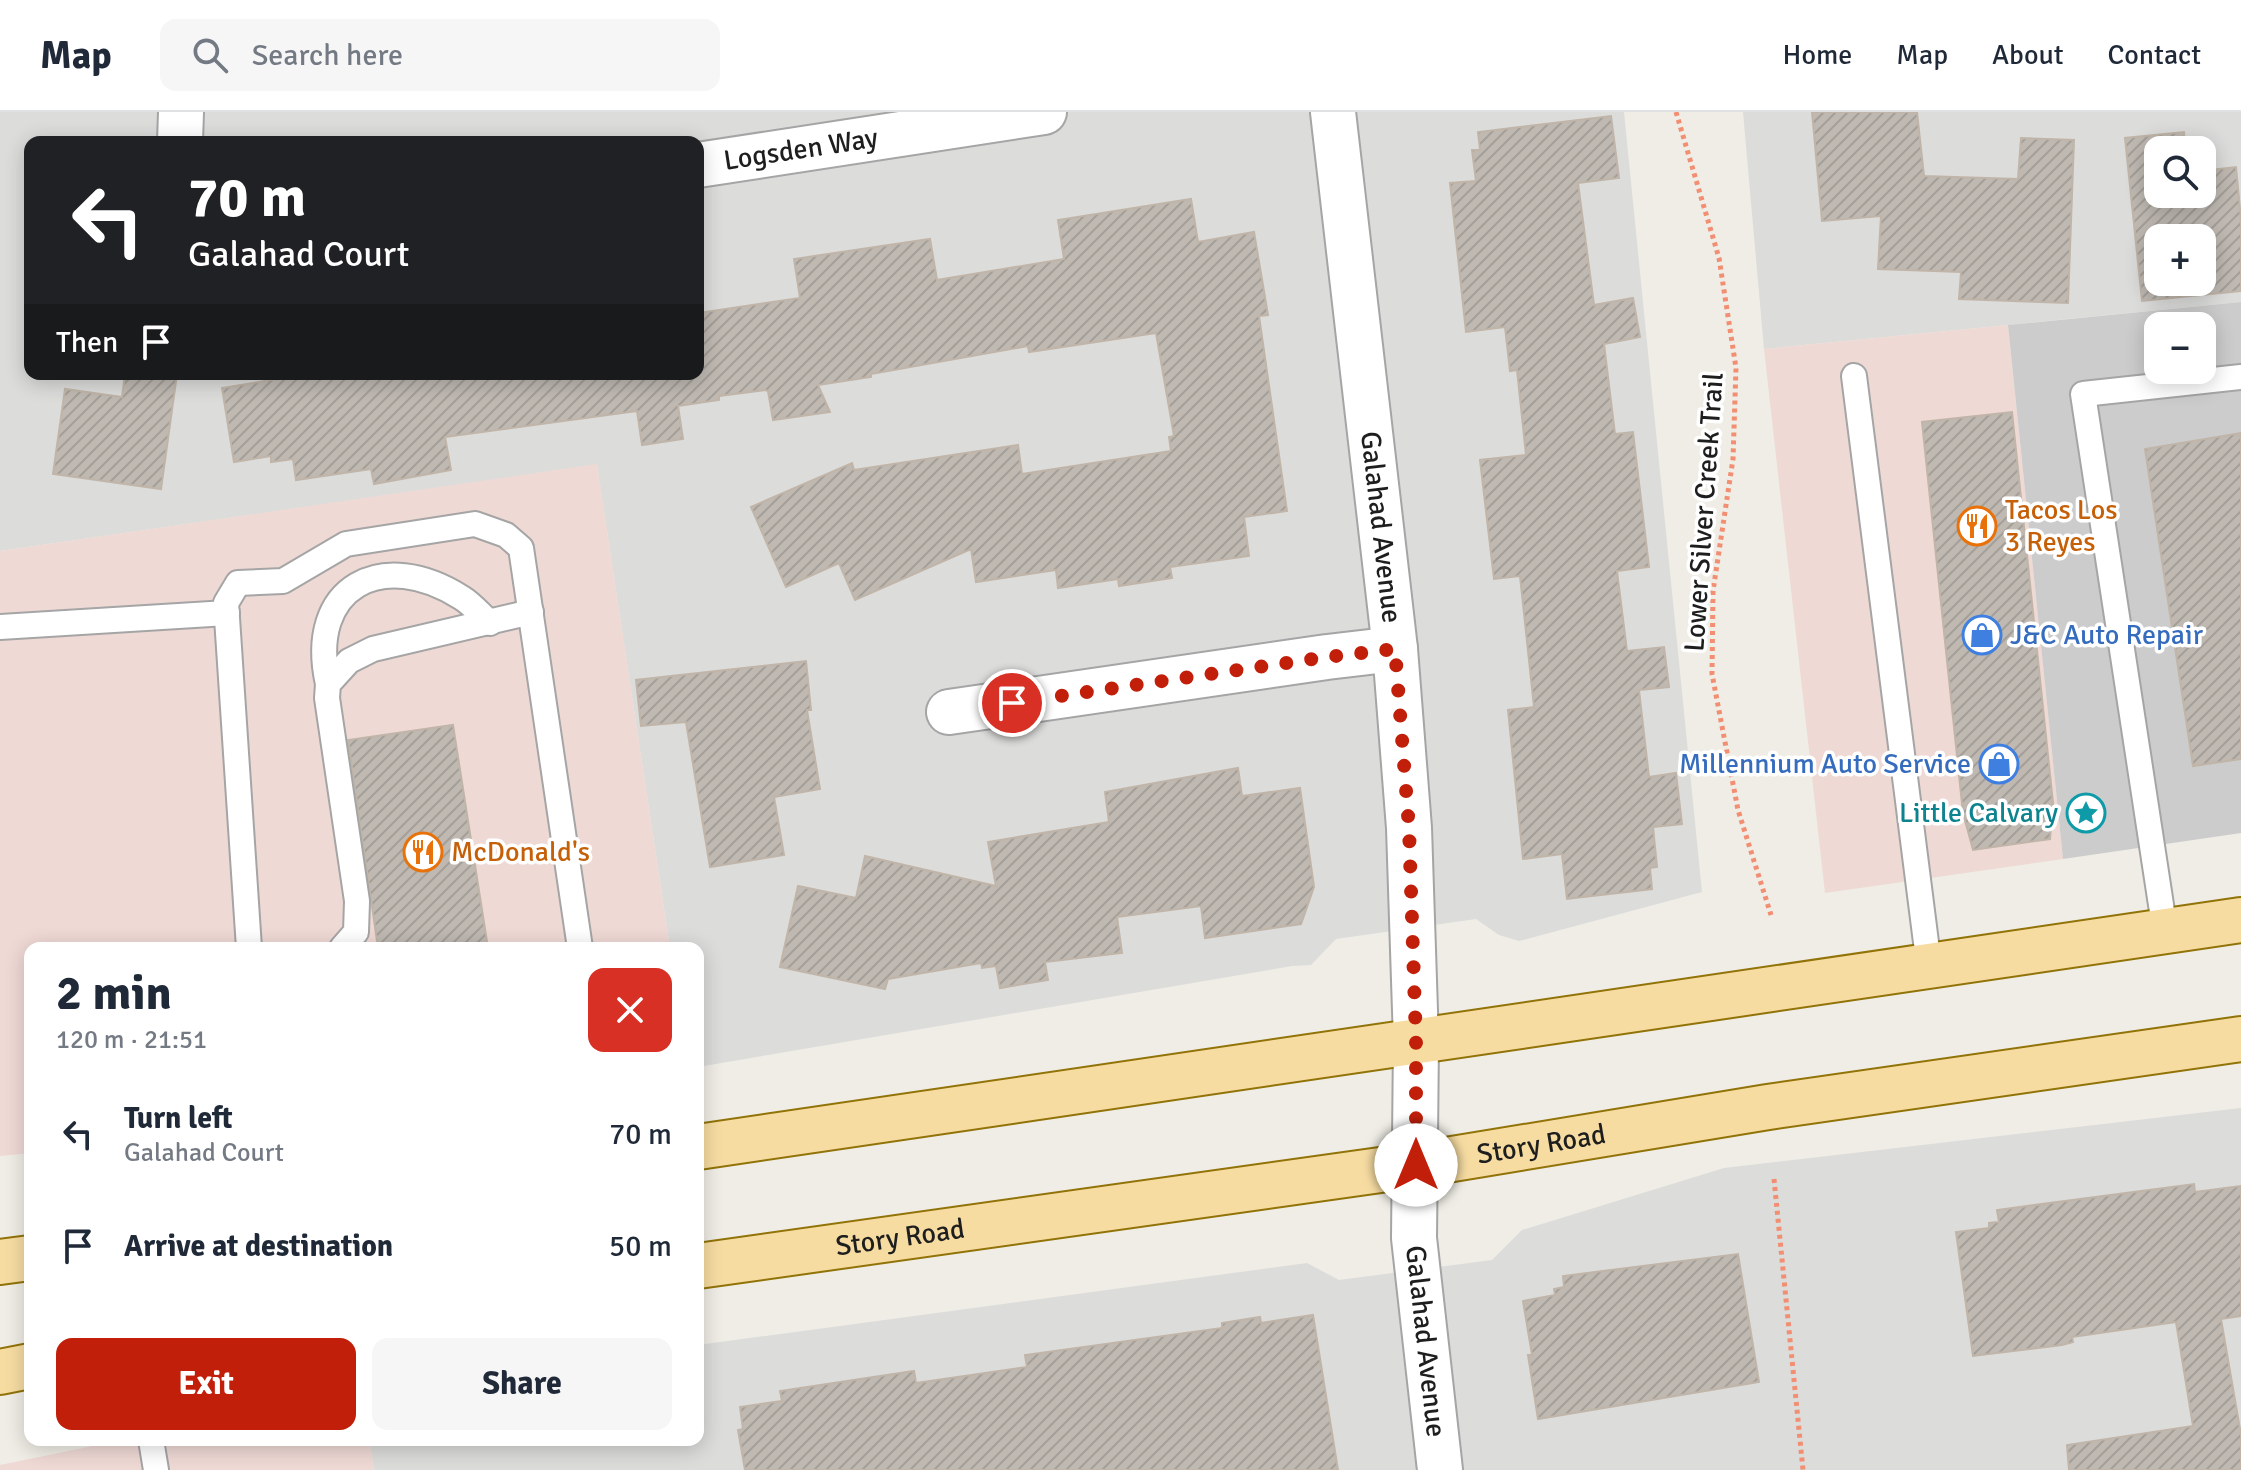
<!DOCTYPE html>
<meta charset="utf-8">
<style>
:root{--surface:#fff;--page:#f6f6f7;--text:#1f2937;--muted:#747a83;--line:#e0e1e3;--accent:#c21f0b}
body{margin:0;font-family:Signika,sans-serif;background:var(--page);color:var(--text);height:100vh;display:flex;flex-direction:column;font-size:30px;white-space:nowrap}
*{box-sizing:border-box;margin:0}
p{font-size:26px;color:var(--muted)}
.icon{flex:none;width:44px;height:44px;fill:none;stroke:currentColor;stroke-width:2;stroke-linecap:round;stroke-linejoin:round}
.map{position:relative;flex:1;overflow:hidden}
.details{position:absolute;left:24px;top:830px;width:680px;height:504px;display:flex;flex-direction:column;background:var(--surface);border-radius:16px;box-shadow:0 4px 20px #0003}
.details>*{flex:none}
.banner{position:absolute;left:24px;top:24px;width:680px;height:244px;border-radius:16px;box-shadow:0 4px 20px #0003;background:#202124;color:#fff;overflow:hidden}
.controls{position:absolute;left:2144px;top:24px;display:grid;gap:16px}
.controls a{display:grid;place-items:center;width:72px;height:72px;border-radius:16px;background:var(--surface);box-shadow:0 4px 20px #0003;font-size:40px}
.pin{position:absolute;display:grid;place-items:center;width:68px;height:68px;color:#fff;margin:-34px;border:4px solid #fff;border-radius:50%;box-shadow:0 2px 8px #0007}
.me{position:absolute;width:88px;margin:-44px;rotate:0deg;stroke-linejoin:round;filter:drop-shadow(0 0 6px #0008)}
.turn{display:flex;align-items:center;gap:28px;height:168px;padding:0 32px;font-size:36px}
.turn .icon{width:104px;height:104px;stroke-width:2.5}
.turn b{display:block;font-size:56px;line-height:68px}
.then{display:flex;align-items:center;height:76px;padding:0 32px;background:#0003;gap:16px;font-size:30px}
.round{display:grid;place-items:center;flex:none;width:84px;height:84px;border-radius:16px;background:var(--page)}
.summary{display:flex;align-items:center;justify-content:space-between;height:136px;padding:0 32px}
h1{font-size:48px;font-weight:700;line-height:60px}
.action{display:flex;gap:16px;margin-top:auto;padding:16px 32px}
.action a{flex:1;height:92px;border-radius:16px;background:var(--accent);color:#fff;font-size:32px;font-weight:700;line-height:92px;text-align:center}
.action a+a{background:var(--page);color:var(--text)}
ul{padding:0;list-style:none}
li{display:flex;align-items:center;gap:24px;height:112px;padding:0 32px}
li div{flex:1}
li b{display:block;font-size:30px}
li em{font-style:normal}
header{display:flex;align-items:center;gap:48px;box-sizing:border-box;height:112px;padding:0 40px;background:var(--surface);border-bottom:2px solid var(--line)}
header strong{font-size:38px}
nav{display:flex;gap:44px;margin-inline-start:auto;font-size:28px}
.search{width:560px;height:72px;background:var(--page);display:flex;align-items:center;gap:20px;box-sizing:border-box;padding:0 28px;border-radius:16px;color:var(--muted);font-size:30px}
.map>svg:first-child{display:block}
</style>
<header>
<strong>Map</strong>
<div class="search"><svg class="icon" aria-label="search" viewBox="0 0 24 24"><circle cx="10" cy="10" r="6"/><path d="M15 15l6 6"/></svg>Search here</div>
<nav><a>Home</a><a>Map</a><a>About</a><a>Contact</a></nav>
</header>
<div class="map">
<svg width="2241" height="1358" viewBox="0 0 2241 1358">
<defs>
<pattern id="building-hatch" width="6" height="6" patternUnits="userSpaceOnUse" patternTransform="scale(2)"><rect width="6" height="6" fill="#bfb9b2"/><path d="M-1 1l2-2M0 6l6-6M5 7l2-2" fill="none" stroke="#a49f99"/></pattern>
</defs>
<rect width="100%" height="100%" fill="#efede5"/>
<!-- residential -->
<g fill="#dcdcdb" fill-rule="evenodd">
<path d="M0,0h1624l78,780 -183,49 -20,-6 -23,-16 -140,20 -25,26 -19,1 -594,101v-119h-28l-73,-483 -597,86zM30,30h668v232h-668z"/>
<path d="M1743,0h498v190l-477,47zM2158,38h44v44h-44zM2158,126h44v44h-44z"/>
<polygon points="2241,996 2241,1358 374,1358 369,1328 698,1328 698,1233 1307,1151 1339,1168 1492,1148 1522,1118 1724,1056"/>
</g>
<!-- commercial -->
<g fill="#efd9d5">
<polygon points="2008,213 2063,747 1825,781 1764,237"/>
<polygon points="597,352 670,836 30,836 30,1041 0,1044 0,439"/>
<polygon points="122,1328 369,1328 374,1358 0,1358 0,1353"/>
</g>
<!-- religious -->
<path fill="#ccc" fill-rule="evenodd" d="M2241,190v531l-178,26 -55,-534zM2158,214h44v44h-44z"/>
<!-- building -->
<g fill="url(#building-hatch)" stroke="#c0b5a8" stroke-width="2" fill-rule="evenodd">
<polygon points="1812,0 1917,0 1924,64 2018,67 2021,26 2074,28 2068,191 1959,187 1961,160 1878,157 1881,104 1822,109"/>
<polygon points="1611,4 1619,66 1578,71 1594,193 1633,186 1640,225 1604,232 1615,322 1633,320 1649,455 1617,459 1627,539 1664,535 1669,575 1639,578 1649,665 1676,661 1682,712 1653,715 1657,755 1650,756 1652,777 1567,787 1562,742 1523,747 1508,598 1534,595 1520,464 1494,467 1480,348 1526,343 1517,258 1510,259 1505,215 1466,220 1450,71 1476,69 1472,38 1480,38 1478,20"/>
<path d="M2184,20l1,18h-27v44h44v-23l34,-4 5,52v72l-99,10 -17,-163zM2158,126h44v44h-44z"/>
<polygon points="1191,87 1198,130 1254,120 1268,203 1259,204 1287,399 1244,405 1249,444 1170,455 1172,466 1119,474 1118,467 1058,476 1056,458 976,470 971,437 855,488 839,451 786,475 751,395 852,351 854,358 1018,333 1022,362 1171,339 1169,325 1174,324 1156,221 1029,240 1028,234 871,262 871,265 818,273 830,300 773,308 768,279 765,278 719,284 719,288 678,294 683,327 642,333 637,299 445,325 451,358 374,372 371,357 296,368 293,347 271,350 271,344 234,350 222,276 283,266 282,262 698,262 698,201 800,186 794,147 930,127 937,168 1064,147 1058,108"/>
<polygon points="125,262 177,262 161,377 53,362 65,277 122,285"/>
<polygon points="2012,300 2053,691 2050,727 1973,738 1963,701 1922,310"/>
<polygon points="2241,321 2241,647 2193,654 2145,337"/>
<polygon points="806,549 811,598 807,598 820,677 774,685 784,743 710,755 686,610 641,614 636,568"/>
<polygon points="453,613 488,836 378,836 348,628"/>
<polygon points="1238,656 1242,684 1300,676 1314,775 1301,812 1205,826 1201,794 1117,805 1122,841 1045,850 1048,868 1000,876 996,854 982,856 981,851 888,867 885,877 780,855 798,774 856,786 865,744 996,774 988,730 1109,710 1105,680"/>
<polygon points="2194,1072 2195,1080 2241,1074 2241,1204 2221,1207 2241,1323 2241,1358 2069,1358 2067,1333 2193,1314 2176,1210 2072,1225 2073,1230 2062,1233 1973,1244 1956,1120 1989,1116 1989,1111 1999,1110 1997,1098"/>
<polygon points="1738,1142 1759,1270 1538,1307 1528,1243 1532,1243 1523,1189 1555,1183 1554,1177 1564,1175 1563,1164"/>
<polygon points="1313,1203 1338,1358 745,1358 738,1318 743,1317 740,1295 782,1289 780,1279 914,1259 916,1271 1027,1255 1025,1243 1222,1216 1222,1211 1260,1205 1261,1211"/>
</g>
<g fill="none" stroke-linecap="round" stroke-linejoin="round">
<!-- service casing -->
<g stroke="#a5a5a5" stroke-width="28">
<g id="service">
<polyline points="1854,264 1929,854"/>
<polyline points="0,515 227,501"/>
<path d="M328,572c-22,-98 55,-137 134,-86 10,6 19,17 28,25"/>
<polyline points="2165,819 2083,282 2241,265"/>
<polyline points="249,836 226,491 238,471 283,469 346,432 475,412 506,423 521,436 580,836"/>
<polyline points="342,836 356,820 357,789 327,586 328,572 349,549 373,537 531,500"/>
<polyline points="151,1328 156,1358"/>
</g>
</g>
<!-- minor casing -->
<g stroke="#a5a5a5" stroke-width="48">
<g id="minor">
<path id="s1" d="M1333,0l62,537 14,179 7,213 -2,197 26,232"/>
<polyline points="180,30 181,0"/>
<path id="s2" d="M698,53l346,-53"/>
<polyline points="949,600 1327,545 1395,537"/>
</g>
</g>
<!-- primary casing -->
<g stroke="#917308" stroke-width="48">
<g id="primary">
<polyline points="698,1035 2241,808"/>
<polyline points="0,1150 30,1146"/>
<path id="s3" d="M698,1154l718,-101 352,-58 473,-68"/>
<polyline points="0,1260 30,1254"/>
</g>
</g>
<!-- path -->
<g stroke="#f28e72" stroke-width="5" stroke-dasharray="4 4" stroke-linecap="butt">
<polyline points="1676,0 1719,146 1736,256 1733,347 1713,479 1712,562 1738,698 1771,803"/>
<polyline points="1774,1067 1803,1358"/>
</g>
<!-- service -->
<use href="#service" stroke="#fff" stroke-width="24"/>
<!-- minor -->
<use href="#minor" stroke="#fff" stroke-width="44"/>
<!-- primary -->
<use href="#primary" stroke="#f7dca2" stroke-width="44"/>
</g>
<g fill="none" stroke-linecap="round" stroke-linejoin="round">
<!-- route -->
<polyline stroke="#c21f0b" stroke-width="14" stroke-dasharray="0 25.2" points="1012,591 1327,545 1395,537 1409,716 1416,929 1416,1053"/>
</g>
<!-- icons -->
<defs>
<g id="restaurant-ring" transform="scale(2)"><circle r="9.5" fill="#fff" stroke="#e8710a" stroke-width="1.5"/><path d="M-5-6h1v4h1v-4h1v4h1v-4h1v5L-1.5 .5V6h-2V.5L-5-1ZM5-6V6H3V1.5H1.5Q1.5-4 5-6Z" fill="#e8710a"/></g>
<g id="shop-ring" transform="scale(2)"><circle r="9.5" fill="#fff" stroke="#3f7fe0" stroke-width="1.5"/><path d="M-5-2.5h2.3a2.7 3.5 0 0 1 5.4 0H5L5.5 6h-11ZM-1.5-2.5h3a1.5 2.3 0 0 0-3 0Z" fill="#3f7fe0"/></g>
<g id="sight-ring" transform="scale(2)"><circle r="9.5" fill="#fff" stroke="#0f9aa8" stroke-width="1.5"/><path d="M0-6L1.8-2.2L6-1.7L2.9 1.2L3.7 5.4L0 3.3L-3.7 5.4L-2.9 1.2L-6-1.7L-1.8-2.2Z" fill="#0f9aa8"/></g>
</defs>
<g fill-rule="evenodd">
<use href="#restaurant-ring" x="1977" y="414"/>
<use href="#shop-ring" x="1982" y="523"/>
<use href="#shop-ring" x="1999" y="652"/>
<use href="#sight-ring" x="2086" y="701"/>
<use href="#restaurant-ring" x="423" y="740"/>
</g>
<g text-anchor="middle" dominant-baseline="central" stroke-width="7" stroke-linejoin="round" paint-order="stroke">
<!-- street labels -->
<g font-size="28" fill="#1e1e1e" stroke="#fff">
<text stroke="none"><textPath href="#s2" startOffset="104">Logsden Way</textPath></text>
<text transform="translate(1704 400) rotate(-86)">Lower Silver Creek Trail</text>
<text stroke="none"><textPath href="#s1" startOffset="418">Galahad Avenue</textPath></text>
<text stroke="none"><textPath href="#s3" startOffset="852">Story Road</textPath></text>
<text stroke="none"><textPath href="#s3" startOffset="204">Story Road</textPath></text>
<text stroke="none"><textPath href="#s1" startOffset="1234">Galahad Avenue</textPath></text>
</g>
<!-- food labels -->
<g font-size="28" fill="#c56008" stroke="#fff" text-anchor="start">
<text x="2005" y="398">Tacos Los<tspan x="2005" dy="32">3 Reyes</tspan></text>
<text x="451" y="740">McDonald's</text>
</g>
<!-- shop labels -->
<g font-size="28" fill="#366cbe" stroke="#fff" text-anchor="start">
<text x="2010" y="523">J&amp;C Auto Repair</text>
<text x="1971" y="652" text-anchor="end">Millennium Auto Service</text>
</g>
<!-- culture labels -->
<g font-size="28" fill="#0d838f" stroke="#fff" text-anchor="end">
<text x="2058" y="701">Little Calvary</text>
</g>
</g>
</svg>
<div class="controls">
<a><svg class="icon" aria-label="search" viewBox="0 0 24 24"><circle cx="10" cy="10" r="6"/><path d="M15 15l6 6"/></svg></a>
<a>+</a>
<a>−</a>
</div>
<div class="pin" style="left:1012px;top:591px;background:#d93025"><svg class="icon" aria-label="arrive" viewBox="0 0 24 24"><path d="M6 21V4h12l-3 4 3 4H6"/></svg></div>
<svg class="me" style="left:1416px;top:1053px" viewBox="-20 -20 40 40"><circle r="19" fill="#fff"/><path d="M0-13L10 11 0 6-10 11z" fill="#c21f0b"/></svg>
<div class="banner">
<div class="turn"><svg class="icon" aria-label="left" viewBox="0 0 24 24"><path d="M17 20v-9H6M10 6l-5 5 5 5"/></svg><div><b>70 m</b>Galahad Court</div></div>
<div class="then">Then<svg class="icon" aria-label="arrive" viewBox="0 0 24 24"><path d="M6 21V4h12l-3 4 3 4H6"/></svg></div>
</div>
<section class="details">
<div class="summary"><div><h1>2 min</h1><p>120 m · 21:51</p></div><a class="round" style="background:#d93025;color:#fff"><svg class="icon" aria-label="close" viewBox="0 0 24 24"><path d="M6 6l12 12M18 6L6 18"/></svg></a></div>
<ul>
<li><svg class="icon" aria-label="left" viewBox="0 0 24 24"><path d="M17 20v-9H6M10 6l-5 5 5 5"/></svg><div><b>Turn left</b><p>Galahad Court</p></div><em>70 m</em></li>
<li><svg class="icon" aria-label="arrive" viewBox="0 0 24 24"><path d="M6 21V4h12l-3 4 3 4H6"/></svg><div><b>Arrive at destination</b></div><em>50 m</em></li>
</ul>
<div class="action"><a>Exit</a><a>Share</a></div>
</section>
</div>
